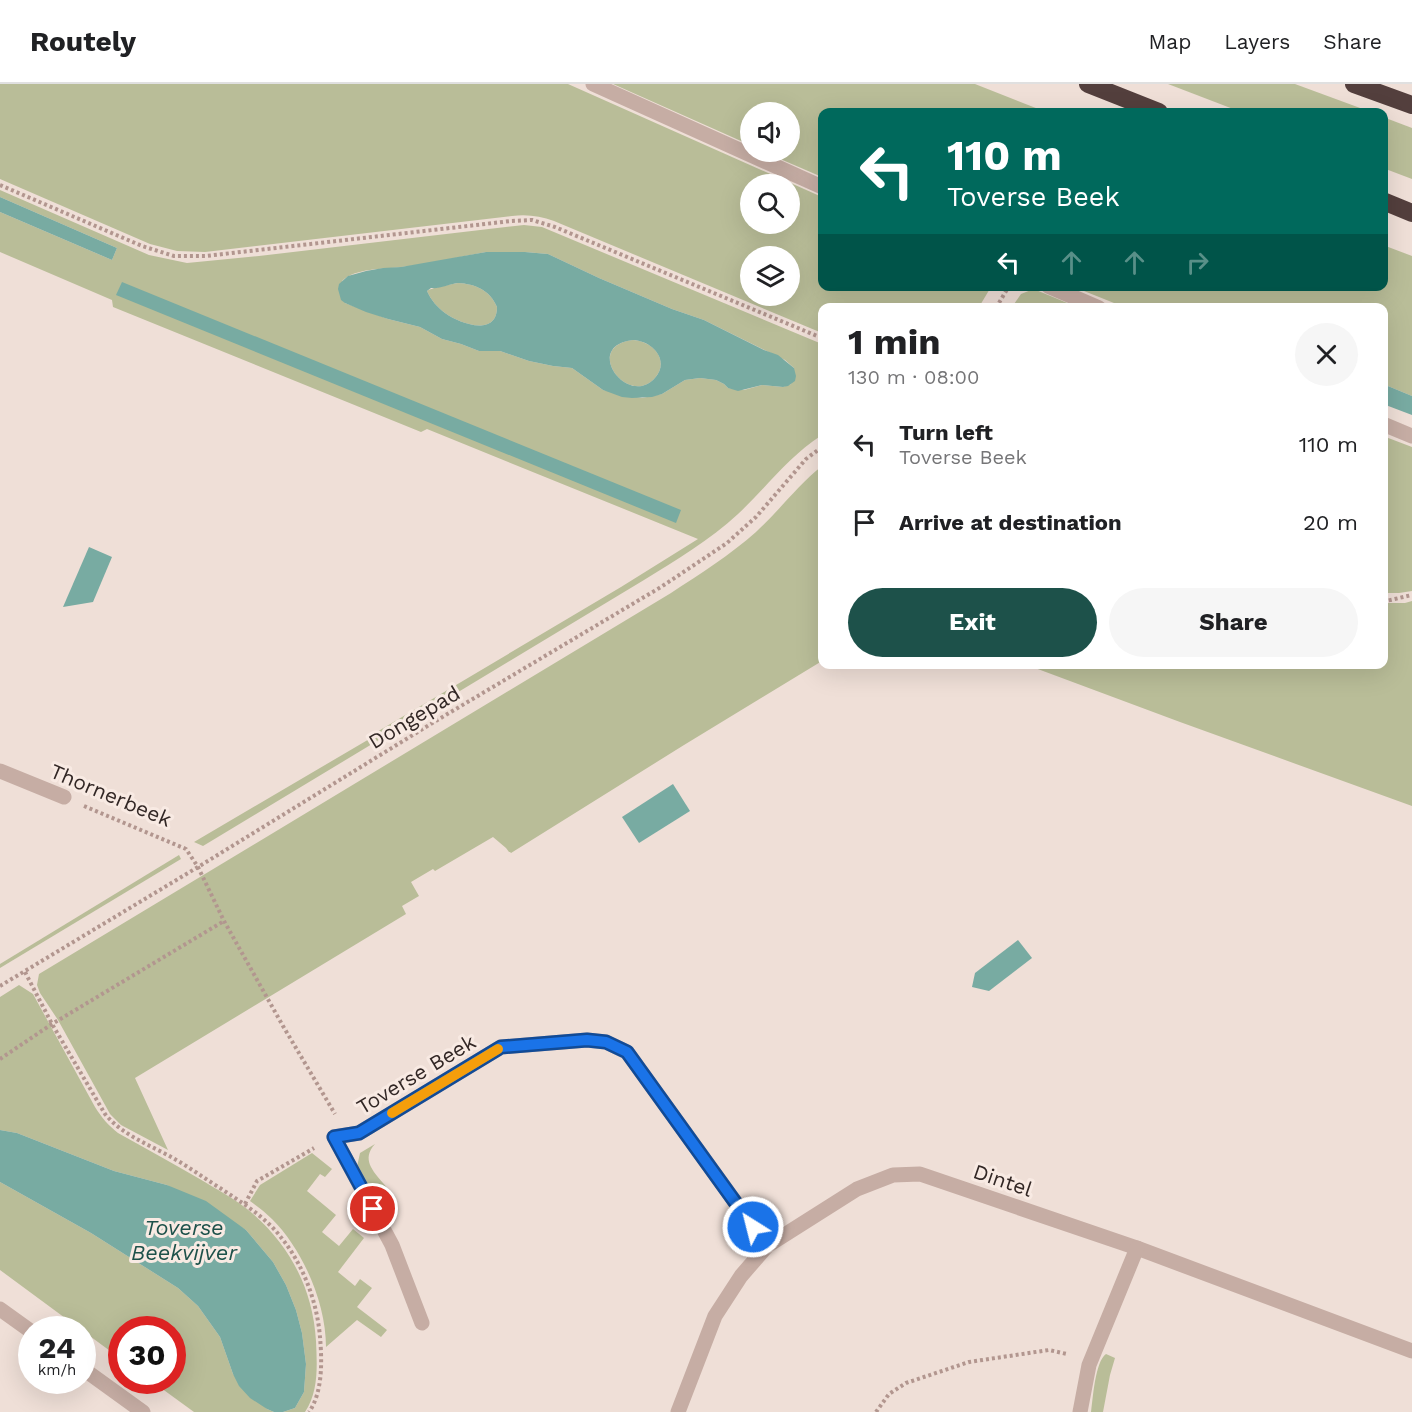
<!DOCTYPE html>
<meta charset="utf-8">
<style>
:root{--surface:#fff;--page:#f6f6f6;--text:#202124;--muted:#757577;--line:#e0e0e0;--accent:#1d514a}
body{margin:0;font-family:"Work Sans",sans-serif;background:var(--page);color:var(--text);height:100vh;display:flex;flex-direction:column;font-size:22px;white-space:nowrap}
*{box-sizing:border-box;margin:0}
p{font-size:20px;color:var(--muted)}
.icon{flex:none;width:33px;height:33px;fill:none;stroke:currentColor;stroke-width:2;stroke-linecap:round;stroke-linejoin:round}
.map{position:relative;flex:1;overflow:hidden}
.drawer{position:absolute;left:818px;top:219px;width:570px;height:366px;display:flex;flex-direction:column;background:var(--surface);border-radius:12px;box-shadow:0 6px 24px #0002}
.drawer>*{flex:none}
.banner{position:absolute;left:818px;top:24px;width:570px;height:183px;border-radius:12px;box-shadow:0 6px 24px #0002;background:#00695c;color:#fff;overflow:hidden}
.tools{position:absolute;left:740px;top:18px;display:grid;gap:12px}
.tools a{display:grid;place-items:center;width:60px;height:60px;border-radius:50%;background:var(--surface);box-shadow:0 6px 24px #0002;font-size:30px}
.speed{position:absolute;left:18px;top:1232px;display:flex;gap:12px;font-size:30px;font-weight:700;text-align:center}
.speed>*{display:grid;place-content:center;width:78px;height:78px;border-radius:50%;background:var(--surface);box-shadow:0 6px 24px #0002;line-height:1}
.speed small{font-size:15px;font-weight:400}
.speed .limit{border:9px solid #d22;background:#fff;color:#111}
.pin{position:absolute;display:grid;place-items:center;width:51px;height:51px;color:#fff;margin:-26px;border:3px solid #fff;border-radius:50%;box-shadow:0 2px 6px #0007}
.me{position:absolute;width:66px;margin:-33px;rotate:324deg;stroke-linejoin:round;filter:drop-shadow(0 0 4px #0008)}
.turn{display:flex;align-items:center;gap:21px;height:126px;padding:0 30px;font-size:27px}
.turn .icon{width:78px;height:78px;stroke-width:2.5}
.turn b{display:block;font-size:42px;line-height:51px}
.lanes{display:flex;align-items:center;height:57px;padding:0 30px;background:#0003;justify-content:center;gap:30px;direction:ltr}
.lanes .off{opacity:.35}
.round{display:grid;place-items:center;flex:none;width:63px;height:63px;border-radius:32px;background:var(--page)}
.summary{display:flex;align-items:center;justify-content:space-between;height:102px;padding:0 30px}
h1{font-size:36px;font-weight:700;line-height:45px}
.action{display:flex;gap:12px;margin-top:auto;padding:12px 30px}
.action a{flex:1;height:69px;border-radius:36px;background:var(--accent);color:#fff;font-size:24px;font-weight:700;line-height:69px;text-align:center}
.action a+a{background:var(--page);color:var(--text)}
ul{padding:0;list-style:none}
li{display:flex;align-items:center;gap:18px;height:78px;padding:0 30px}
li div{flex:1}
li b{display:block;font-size:22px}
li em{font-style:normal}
header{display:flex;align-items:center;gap:36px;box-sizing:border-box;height:84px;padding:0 30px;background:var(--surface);border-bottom:2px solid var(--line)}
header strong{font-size:28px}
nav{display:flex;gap:33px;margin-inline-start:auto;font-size:21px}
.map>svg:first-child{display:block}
</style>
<header>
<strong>Routely</strong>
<nav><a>Map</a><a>Layers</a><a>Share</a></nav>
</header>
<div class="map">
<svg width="1412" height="1328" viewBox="0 0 1412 1328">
<rect width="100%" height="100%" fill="#efdfd7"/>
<!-- green -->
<g fill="#b9bd98" fill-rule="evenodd">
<path d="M0,0h568l254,113v89l169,1 -12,20 -157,1v25l-268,-112c-14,-5 -27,-7 -42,-5l-307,36 -28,-1 -27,-7 -150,-65zM750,100h39v40h-39zM750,172h39v40h-39z"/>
<polygon points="613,0 975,0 1046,28 822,28 822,93 764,68 789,68 789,28 750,28 750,61"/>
<polygon points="1168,0 1295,0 1371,28 1241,28"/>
<polygon points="1383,33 1412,44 1412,95 1383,84"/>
<path d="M0,106l149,65 38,8 72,-7 256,-30 9,-1 18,2 280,117v91c-34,22 -55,52 -84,79 -28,26 -62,46 -94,66l-441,266 -9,-4 177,-104 -1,-2 251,-149 77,-48 -271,-110 -6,3 -308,-125 -1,-7 -112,-48v-40l112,48 5,-12 -117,-51zM486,168h39l23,2 51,24 73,31 32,11 81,40 9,8 -3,16 -8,3 -21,-2 -18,5 -16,-2 -4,-4 -8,-4 -16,-2 -15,2 -23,14 -20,4 -39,-8 -31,-22 -19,-2 -24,-5 -29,-10h-21l-18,-7 -19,-5 -22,-12 -32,-8 -43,-16 -3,-22c13,-13 42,-12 59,-14 28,-3 57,-10 85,-15z"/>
<polygon points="1383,161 1412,172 1412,312 1383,300 1383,224 1124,223 1074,203 1383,202"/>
<path d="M458,199c17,1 32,7 39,24 0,30 -37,17 -52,6 -8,-6 -14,-13 -18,-22 3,-3 26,-7 31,-8z"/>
<polygon points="1031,206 1036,206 1077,223 1012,223 1021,210"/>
<path d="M633,256c20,1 38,21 21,39 -27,28 -72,-33 -21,-39z"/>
<polygon points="1383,352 1412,363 1412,507 1399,509 1383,509"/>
<path d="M822,382v195l-138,84 -173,108 -1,-1h-1l-3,-4 -13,-11 -58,34 -2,-2 -22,13 8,14 -17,10 4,8 -271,164 33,72 -47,-25 -11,-11 -52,-94 -18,-27 -3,-8 2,-11 632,-381c29,-19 59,-38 85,-61 23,-21 41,-46 66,-66z"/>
<polygon points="1412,517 1412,722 1180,638 1027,581 1383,580 1383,519 1405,519"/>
<polygon points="179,771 181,775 0,884 0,880"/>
<path d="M19,901l14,9 62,113c7,11 13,18 23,26 27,15 54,30 80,45 18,11 38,21 54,35 39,34 61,77 64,128 1,24 3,50 -11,71h-22l12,-4 9,-16 2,-28 -4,-31 -6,-23 -10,-25 -13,-23 -27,-32 -79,-45 -53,-14 -97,-38 -17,-3v-133z"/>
<path d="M375,1060c-14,15 -2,27 8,39 5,5 8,11 12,16l-4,6 -36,-29 5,-23z"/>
<path d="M312,1069l20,16 -7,8 -5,-3 -13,17 29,24 -14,17 17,14 14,-17 11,9 -26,34 17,14 5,-7 12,9 -15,19 30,23 -6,7 -24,-17 -31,27c0,-44 -23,-97 -54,-128 -7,-7 -14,-12 -22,-18l10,-16z"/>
<polygon points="0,1098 91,1149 178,1204 198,1222 220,1253 233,1290 267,1325 274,1328 194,1328 150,1296 172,1296 172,1245 122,1245 121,1275 83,1247 82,1245 80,1245 0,1186"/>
<path d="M1106,1270l9,4 -5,17 -7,37h-12c2,-14 4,-50 15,-58z"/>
</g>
<!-- water -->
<g fill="#78aba2" fill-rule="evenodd">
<polygon points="0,113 117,164 112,176 0,128"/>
<path d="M486,168h39l23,2 51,24 73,31 32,11 60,30 14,5 16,13 2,8 -1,5 -7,5 -5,1 -21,-2 -24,6 -10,-3 -4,-4 -8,-4 -16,-2 -15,2 -23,14 -10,3 -20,1 -10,-1 -19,-7 -31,-22 -19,-2 -24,-5 -29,-10h-21l-18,-7 -19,-5 -22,-12 -32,-8 -22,-7 -21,-9 -4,-3 -3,-11 1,-5 9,-8 18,-5 17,-3 18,-1zM458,199c17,1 32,7 39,24 0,30 -37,17 -52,6 -8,-6 -14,-13 -18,-22l4,-3c9,1 18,-4 27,-5zM633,256c20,1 38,21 21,39 -27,28 -72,-33 -21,-39z"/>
<polygon points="122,198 681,426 676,439 116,211"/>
<polygon points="1383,300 1412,312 1412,331 1383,320"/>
<polygon points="89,463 112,473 93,518 63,523"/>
<polygon points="673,700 690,727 639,759 622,733"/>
<polygon points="1018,856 1032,874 989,907 972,903 975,889"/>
<polygon points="0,1046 17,1049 114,1087 167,1101 206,1117 246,1146 273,1178 286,1201 296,1226 302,1249 306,1280 304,1308 295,1324 283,1328 274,1328 267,1325 250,1314 239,1302 233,1290 220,1253 198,1222 178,1204 91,1149 0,1098"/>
</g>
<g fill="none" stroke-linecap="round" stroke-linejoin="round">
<!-- path -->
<g stroke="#b2968f" stroke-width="4" stroke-dasharray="3 3" stroke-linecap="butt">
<polyline points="0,101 142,162 174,172 206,172 511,137 532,136 555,143 822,254"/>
<polyline points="996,224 1009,202"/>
<polyline points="1383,516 1386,517 1412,511"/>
<polyline points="84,722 186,765 198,783 224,837 283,942 335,1030"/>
<path d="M25,888l27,52 53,90c17,21 45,31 68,44 16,9 31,20 47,30 21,14 44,28 60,48 23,28 37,65 40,101 2,23 3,55 -11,75"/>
<polyline points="0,902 198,783 434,638 661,503 727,459 756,433 806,375 822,363"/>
<polyline points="0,975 52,940 224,837"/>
<polyline points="245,1120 257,1097 314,1064"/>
<polyline points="876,1328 889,1310 906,1299 969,1278 1049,1266 1067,1270"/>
</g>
<!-- minor -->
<g stroke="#c6ada4" stroke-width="15">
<polyline points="593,0 822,103"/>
<polyline points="1048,202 1099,224"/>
<polyline points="1383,340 1412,352"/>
<polyline points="0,687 64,713"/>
<polyline points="0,1225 32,1248"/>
<polyline points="422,1239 392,1161 334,1053 359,1049 501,963 587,956 606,958 627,968 767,1162"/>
<polyline points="82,1284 143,1328"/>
<polyline points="678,1328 715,1232 741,1192 767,1162 857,1105 893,1091 920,1090 1137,1164 1412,1267"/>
<polyline points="1080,1328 1089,1281 1137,1164"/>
</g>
<!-- motorway -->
<g stroke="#533f3d" stroke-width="18">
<polyline points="1088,0 1159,28"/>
<polyline points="1354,0 1412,21"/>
<polyline points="1383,117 1412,129"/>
</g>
</g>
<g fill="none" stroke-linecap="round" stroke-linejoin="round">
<!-- route casing -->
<g stroke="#114b97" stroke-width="15">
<polyline id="route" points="373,1125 334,1053 359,1049 501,963 587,956 606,958 627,968 753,1143"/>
</g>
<!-- route -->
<use href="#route" stroke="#1a73e8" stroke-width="10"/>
<!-- slow -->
<polyline stroke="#f59e0b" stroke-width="10" points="392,1029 498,965"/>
</g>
<g text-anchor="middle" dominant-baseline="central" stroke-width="6" stroke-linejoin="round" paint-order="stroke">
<!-- street labels -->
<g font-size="21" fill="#322725" stroke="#f8eae3">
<text transform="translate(414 633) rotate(-31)">Dongepad</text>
<text transform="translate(111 711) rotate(23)">Thornerbeek</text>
<text transform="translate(416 990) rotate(-31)">Toverse Beek</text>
<text transform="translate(1003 1096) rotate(19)">Dintel</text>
</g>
<!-- water labels -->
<g font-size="22" font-style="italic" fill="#1d514a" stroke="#f8eae3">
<text x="184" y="1143">Toverse<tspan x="184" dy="25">Beekvijver</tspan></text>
</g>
</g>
</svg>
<div class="tools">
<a><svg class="icon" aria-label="sound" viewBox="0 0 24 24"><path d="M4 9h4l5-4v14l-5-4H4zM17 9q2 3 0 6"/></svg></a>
<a><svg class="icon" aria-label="search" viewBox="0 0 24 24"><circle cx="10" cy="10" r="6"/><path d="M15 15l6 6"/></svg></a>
<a><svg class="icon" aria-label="layers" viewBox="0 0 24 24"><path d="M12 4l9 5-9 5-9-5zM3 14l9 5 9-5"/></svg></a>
</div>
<div class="speed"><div>24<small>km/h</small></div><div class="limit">30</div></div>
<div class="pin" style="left:373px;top:1125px;background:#d93025"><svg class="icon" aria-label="arrive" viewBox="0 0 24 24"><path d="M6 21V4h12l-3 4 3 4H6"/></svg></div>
<svg class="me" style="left:753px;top:1143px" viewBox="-20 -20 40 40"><circle r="17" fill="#1a73e8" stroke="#fff" stroke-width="3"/><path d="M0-11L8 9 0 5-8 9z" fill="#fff"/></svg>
<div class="banner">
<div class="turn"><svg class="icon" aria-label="left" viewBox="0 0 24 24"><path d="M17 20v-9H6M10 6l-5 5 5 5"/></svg><div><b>110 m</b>Toverse Beek</div></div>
<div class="lanes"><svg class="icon" aria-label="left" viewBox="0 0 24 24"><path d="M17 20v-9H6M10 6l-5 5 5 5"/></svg><svg class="icon off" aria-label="ahead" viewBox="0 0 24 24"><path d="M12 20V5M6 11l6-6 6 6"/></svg><svg class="icon off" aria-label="ahead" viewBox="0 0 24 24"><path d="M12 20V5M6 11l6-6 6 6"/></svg><svg class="icon off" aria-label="right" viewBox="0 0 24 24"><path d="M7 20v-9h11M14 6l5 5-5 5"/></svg></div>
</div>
<section class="drawer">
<div class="summary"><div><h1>1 min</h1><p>130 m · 08:00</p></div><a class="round"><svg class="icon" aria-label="close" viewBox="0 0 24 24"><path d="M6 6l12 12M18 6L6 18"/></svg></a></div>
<ul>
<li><svg class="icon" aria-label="left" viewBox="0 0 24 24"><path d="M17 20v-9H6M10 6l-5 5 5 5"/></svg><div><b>Turn left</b><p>Toverse Beek</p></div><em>110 m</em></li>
<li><svg class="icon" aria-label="arrive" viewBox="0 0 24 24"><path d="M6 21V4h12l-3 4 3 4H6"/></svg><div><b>Arrive at destination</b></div><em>20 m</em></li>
</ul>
<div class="action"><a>Exit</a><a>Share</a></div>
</section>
</div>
